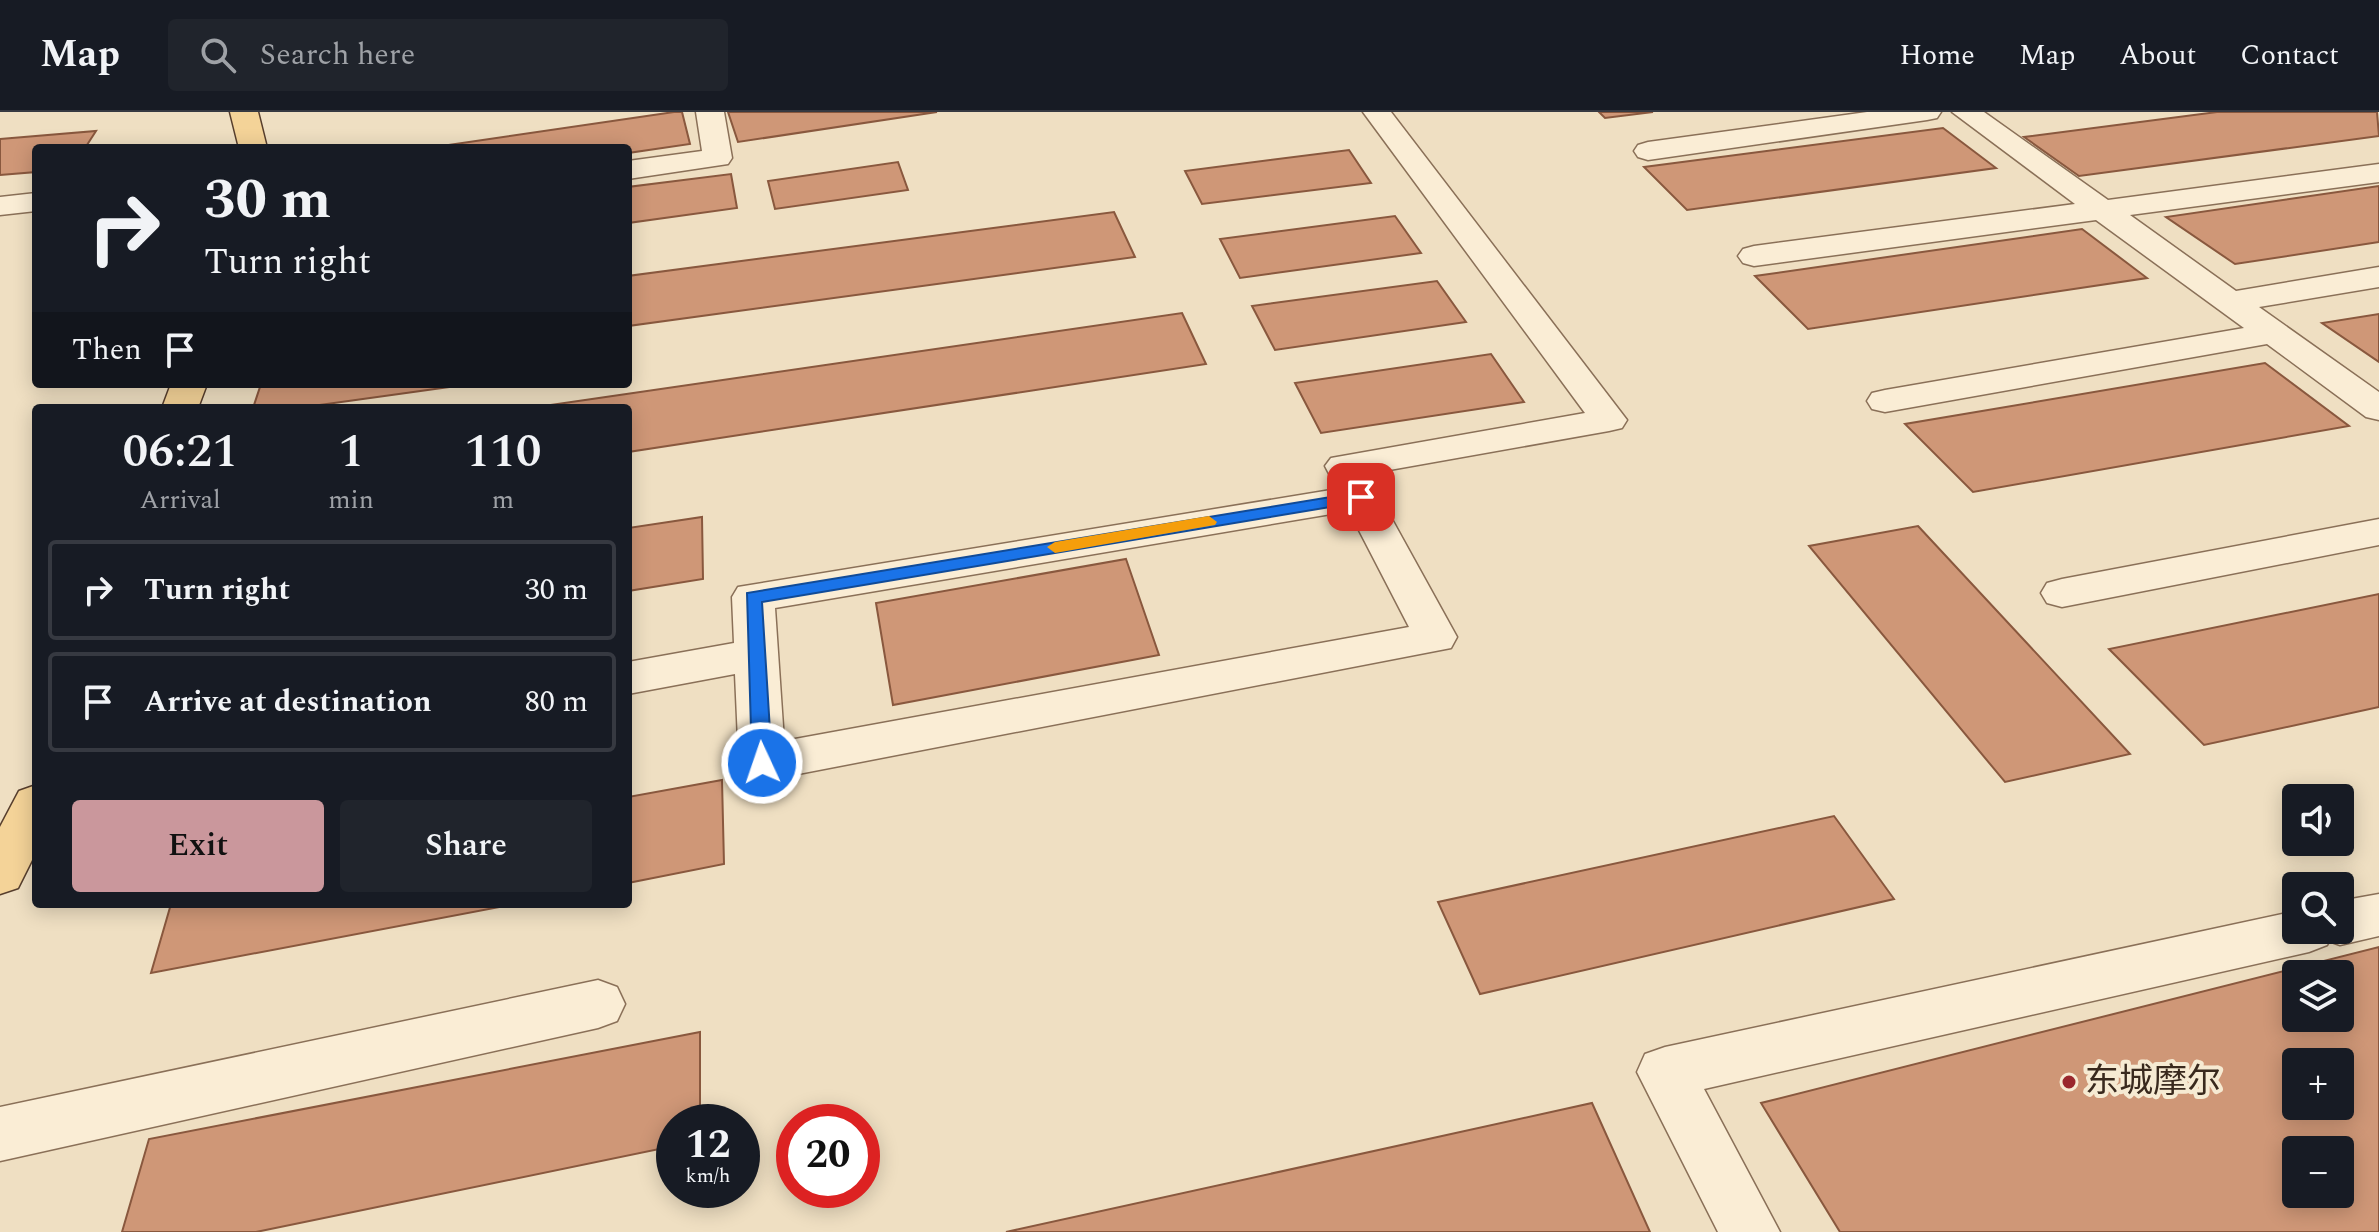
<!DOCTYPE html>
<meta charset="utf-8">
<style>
:root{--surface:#171b24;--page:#20242c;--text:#f1f3f6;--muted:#9ea1a6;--line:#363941;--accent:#ca979c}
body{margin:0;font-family:Spectral,"Noto Sans SC",serif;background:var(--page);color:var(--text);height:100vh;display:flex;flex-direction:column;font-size:30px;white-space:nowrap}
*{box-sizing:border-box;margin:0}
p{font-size:26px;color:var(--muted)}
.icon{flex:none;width:44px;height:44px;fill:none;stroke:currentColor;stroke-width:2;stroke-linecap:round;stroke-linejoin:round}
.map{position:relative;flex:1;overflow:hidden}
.panel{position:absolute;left:32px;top:292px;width:600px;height:504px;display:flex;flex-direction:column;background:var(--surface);border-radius:8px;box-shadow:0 4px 20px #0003}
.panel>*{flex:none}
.guide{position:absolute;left:32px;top:32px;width:600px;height:244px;border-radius:8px;box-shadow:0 4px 20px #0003;background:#171b24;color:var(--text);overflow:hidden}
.fabs{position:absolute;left:2282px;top:672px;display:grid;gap:16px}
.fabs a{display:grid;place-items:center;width:72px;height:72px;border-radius:8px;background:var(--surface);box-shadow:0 4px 20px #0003;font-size:40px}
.speed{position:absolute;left:656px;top:992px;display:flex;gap:16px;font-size:40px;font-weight:700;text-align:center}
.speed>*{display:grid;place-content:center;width:104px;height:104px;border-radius:50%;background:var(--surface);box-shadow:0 4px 20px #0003;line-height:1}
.speed small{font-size:20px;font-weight:400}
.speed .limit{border:12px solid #d22;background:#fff;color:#111}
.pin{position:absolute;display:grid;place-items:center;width:68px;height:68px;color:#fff;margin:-34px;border-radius:16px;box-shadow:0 4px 12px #0006}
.me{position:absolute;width:88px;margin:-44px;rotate:357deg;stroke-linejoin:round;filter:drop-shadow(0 0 6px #0008)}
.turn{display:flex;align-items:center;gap:28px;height:168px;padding:0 40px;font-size:36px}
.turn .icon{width:104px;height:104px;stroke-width:2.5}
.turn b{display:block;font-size:56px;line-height:68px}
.then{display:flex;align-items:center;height:76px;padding:0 40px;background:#0003;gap:16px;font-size:30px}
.eta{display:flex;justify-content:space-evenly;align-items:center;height:136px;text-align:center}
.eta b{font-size:48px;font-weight:600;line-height:56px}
.primary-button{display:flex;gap:16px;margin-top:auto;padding:16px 40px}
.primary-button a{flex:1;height:92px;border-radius:8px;background:var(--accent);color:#111;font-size:32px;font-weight:600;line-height:92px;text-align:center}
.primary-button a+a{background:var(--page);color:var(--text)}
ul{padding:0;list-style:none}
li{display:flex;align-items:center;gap:24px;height:100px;margin:0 16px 12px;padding:0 24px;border:4px solid var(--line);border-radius:8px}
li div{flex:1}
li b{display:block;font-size:30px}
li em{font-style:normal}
header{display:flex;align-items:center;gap:48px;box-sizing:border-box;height:112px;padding:0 40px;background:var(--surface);border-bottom:2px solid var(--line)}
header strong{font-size:38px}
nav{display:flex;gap:44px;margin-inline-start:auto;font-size:28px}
.search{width:560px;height:72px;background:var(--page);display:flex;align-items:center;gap:20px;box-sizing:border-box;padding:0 28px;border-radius:8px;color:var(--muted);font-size:30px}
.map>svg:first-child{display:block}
</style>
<header>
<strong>Map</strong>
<div class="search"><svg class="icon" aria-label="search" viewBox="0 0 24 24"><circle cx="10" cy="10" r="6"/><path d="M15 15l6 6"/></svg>Search here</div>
<nav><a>Home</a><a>Map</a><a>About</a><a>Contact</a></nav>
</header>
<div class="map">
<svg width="2379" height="1120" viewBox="0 0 2379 1120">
<rect width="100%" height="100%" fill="#efdfc2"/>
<!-- building -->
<g fill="#cf9777" stroke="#89583e" stroke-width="2" fill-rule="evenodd">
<polygon points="674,0 682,0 690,32 628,41 628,36 428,36"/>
<polygon points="728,0 937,0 738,30"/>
<polygon points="1599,0 1653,0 1605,6"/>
<polygon points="2217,0 2377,0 2379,24 2079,64 2024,25"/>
<polygon points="1943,16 1996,56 1687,98 1644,55"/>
<polygon points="96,19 85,36 36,36 36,60 0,63 0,27"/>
<polygon points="1349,38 1371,71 1202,92 1185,59"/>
<polygon points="898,50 908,78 775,97 768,69"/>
<polygon points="731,62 737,96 628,111 628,75"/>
<polygon points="2379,74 2379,130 2235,152 2166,105"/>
<polygon points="1114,100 1135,145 628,214 628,164"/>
<polygon points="1395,104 1421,141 1240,166 1220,127"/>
<polygon points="2082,117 2147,166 1808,217 1755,164"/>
<polygon points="1437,169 1466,210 1275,238 1252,194"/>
<polygon points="1182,201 1206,252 628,340 628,296 530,296"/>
<polygon points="2379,202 2379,250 2322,211"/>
<polygon points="1491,242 1524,290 1321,321 1295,271"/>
<polygon points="2265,251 2349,314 1973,380 1905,312"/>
<polygon points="261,272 471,272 298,296 253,296"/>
<polygon points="702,405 703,467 628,479 628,416"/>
<polygon points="1918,414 2130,642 2005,670 1809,434"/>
<polygon points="1126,447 1159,543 893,593 876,491"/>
<polygon points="2379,482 2379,595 2204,633 2109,537"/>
<polygon points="722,668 724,752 628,771 628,685"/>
<polygon points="1834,704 1894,787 1480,882 1438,790"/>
<polygon points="171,792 515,792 151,861"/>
<path d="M2379,835v285h-539l-79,-129zM2296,862h44v44h-44zM2296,950h44v44h-44zM2296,1038h44v44h-44z"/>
<polygon points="700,920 700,1010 674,1010 674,1034 256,1120 122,1120 149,1027"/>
<polygon points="1592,991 1650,1120 1006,1120"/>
</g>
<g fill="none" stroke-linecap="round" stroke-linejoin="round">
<!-- minor casing -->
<g stroke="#8a7058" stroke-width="3">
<g id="minor">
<polygon points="696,0 724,0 732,46 728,52 628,67 628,49 702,39"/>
<path d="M1363,0h28l236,308 -5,8 -13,3 -242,43 90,163 -6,11 -689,133 -17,-5 -6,-13 -4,-89 -107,20v-32l106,-19 -2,-46 6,-10 599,-98 -12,-23 6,-8 254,-45zM1349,399l60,116 -625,114 -9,-133z"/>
<polygon points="1867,0 1941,0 1937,6 1927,8 1648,48 1638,45 1634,39 1638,33 1648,30"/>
<polygon points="1952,0 1984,0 2108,88 2379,52 2379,70 2130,103 2236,179 2379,155 2379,175 2259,195 2379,280 2379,308 2366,305 2267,232 1885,300 1872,297 1867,289 1872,281 1885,278 2244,216 2096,108 1754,154 1743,151 1738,144 1743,137 1754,134 2075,92"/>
<polygon points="36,81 36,99 0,103 0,85"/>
<polygon points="2379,407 2379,433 2062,495 2047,491 2041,481 2047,471 2062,467"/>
<polygon points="2379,782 2379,824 2340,833 2329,829 2327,833 2309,840 1704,977 1780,1120 1718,1120 1637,960 1645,942 1665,935 2296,799 2296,818 2340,818 2340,789"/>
<polygon points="598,868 617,875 625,892 617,909 598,916 0,1049 0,995"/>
</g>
</g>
<!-- major casing -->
<g stroke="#573e2d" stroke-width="3">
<g id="major">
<polygon points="230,0 258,0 267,36 239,36"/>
<polygon points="171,272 207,272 198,296 162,296"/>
<polygon points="36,673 36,740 18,776 0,782 0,715 19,679"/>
</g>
</g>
<!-- minor -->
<use href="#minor" fill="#faedd5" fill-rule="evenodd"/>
<!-- major -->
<use href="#major" fill="#f4d398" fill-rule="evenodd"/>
</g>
<!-- route -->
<polygon fill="#1a73e8" stroke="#114b97" stroke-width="2" points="1361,380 1366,382 1366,389 762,490 772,651 762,658 752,651 747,481"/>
<!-- slow -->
<polygon fill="#f59e0b" points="1209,404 1217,410 1215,413 1055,441 1047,435 1055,430"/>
<!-- markers -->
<circle fill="#9a272d" stroke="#f6ead2" stroke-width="3" cx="2069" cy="970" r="8"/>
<g text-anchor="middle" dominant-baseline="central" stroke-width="8" stroke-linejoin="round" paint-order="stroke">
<!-- near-poi labels -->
<g font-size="34" fill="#39291d" stroke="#f6ead2" text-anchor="start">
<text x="2085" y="970">东城摩尔</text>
</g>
</g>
</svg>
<div class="fabs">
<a><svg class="icon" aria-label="sound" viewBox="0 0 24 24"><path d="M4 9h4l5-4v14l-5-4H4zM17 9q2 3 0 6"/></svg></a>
<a><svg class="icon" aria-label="search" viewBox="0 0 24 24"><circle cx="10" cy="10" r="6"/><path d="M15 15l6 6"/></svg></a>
<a><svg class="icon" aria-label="layers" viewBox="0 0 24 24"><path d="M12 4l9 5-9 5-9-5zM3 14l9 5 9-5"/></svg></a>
<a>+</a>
<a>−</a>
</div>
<div class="speed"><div>12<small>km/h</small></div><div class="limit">20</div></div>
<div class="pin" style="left:1361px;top:385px;background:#d93025"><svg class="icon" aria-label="arrive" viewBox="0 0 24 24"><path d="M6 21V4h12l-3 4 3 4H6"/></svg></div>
<svg class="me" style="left:762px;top:651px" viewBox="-20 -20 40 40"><circle r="17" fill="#1a73e8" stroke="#fff" stroke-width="3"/><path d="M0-11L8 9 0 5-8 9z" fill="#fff"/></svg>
<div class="guide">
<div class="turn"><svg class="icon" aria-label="right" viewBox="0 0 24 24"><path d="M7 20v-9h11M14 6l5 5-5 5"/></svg><div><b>30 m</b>Turn right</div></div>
<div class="then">Then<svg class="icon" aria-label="arrive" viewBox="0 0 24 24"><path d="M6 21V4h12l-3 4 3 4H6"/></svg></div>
</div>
<section class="panel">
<div class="eta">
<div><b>06:21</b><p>Arrival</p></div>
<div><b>1</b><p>min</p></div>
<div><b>110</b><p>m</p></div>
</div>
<ul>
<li><svg class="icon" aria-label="right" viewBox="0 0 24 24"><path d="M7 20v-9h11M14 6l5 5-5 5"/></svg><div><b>Turn right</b></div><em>30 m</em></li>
<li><svg class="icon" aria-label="arrive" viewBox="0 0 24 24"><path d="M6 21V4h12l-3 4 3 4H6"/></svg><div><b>Arrive at destination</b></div><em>80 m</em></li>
</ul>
<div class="primary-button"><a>Exit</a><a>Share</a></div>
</section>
</div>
